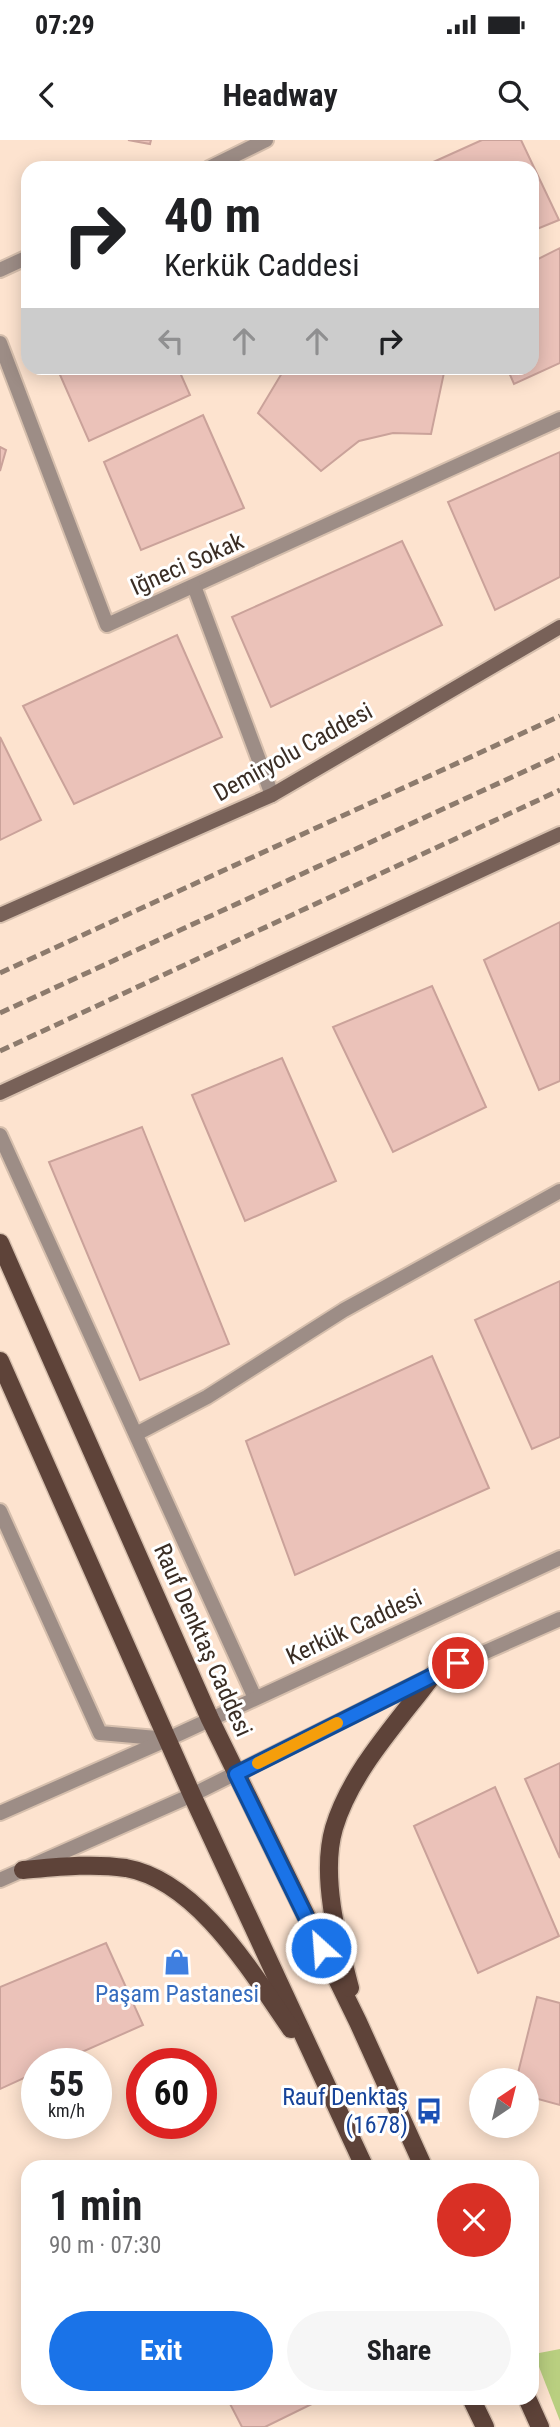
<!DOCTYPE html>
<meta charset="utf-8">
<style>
:root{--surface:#fff;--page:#f6f6f6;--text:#202124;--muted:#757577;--accent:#1a73e8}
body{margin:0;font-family:"Roboto Condensed",sans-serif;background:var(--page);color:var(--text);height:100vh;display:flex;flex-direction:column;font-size:26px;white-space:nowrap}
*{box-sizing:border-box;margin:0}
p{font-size:23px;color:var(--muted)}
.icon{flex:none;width:38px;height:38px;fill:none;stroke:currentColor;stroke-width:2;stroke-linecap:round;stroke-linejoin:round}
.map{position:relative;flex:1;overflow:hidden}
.panel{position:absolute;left:21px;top:2020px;width:518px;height:245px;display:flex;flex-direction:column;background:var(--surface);border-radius:21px;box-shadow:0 4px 18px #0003}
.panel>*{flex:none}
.hud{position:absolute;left:21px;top:21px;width:518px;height:214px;border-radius:21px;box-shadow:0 4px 18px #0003;background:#fff;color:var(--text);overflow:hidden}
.needle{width:46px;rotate:35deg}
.tools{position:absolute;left:469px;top:1928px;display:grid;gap:14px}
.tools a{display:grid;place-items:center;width:70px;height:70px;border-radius:50%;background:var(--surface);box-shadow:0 4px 18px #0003;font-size:35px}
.speed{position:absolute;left:21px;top:1908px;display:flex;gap:14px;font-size:35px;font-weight:700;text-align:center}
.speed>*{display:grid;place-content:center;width:91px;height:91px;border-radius:50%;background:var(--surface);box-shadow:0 4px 18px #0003;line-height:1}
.speed small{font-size:18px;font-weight:400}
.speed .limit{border:10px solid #d22;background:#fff;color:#111}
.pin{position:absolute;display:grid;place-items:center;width:60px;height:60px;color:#fff;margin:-30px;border:4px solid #fff;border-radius:50%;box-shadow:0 2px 7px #0007}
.me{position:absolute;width:77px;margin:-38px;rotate:334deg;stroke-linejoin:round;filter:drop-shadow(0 0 5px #0008)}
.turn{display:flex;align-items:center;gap:24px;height:147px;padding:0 28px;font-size:32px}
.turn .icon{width:91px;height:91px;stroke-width:2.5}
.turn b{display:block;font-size:49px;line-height:60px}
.lanes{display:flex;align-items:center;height:66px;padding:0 28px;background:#0003;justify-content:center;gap:35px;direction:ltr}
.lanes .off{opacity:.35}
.round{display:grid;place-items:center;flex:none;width:74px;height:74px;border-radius:37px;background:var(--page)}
.summary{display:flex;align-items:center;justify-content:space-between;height:119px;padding:0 28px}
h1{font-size:42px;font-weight:700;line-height:52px}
.primary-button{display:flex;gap:14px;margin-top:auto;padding:14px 28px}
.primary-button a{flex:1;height:80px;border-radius:42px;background:var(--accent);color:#fff;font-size:28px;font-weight:700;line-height:80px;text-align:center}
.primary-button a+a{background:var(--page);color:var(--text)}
.status{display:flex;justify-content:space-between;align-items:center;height:49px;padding:0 35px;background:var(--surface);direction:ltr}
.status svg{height:19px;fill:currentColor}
header{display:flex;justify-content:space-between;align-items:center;height:91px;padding:0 28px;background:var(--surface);font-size:32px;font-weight:700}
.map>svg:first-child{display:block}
</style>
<div class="status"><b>07:29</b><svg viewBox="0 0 49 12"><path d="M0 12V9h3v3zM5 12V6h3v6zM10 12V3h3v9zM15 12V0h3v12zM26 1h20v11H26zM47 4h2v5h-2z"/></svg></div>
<header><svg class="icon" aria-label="back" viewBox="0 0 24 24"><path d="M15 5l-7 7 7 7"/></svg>Headway<svg class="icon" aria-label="search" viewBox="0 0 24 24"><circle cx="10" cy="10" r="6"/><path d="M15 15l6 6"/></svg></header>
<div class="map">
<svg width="560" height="2287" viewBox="0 0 560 2287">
<rect width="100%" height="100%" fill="#fde3cf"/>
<!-- green -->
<polygon fill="#b9cf80" points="560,2209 560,2281 534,2214"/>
<!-- building -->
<g fill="#ebc2b9" stroke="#caa29a" stroke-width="2">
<polygon points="128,0 151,0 150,4"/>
<polygon points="482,0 521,0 559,80 532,91 532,28 420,28"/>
<polygon points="560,108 560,223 514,244 507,228 532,228 532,122"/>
<polygon points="57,228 178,228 190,255 89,301"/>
<polygon points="285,228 445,228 431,294 393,293 359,301 321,331 258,273"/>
<polygon points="203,275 244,368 141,410 104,322"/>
<polygon points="0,307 6,310 0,331"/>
<polygon points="560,312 560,437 495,470 448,362"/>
<polygon points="402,401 442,485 271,567 232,477"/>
<polygon points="177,495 222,597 74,664 23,566"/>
<polygon points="0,597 41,680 0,700"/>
<polygon points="560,782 560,941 539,950 484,820"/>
<polygon points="432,846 486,967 393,1012 333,887"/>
<polygon points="282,918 336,1041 245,1081 192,955"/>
<polygon points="142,987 229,1204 140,1240 49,1022"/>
<polygon points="560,1141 560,1297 532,1309 475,1180"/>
<polygon points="432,1216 489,1348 295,1435 246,1301"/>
<polygon points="560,1623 560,1718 525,1639"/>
<polygon points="495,1647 559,1796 478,1833 414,1686"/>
<polygon points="106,1803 143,1885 57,1923 37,1923 37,1932 0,1949 0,1847"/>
<polygon points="537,1857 560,1863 560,1965 527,1956 527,1941 516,1941"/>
<polygon points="227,2258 324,2258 265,2287 242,2287"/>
</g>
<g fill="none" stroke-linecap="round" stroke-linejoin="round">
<!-- minor casing -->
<g stroke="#d6bfad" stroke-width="18">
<g id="minor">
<polyline points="209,28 266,0"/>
<polyline points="0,130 28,117"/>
<polyline points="0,203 107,485 560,279"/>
<polyline points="194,446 272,655"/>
<polyline points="136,1294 207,1257 344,1170 560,1051"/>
<polyline points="0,1371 100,1593 168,1599"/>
</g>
</g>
<!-- tertiary casing -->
<g stroke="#d6bfad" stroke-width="18">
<g id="tertiary">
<polyline points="0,995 255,1558"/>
<polyline points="0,1673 168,1599 560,1418"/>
<polyline points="0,1740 192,1655 433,1535 560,1479"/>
</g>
</g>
<!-- secondary casing -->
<g stroke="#d6bfad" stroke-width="18">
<g id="secondary">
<polyline points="0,775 272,655 560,487"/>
<polyline points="0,953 560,694"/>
</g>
</g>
<!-- primary casing -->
<g stroke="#d6bfad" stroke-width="21">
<g id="primary">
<polyline points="0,1103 210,1579 358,1882 423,2026"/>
<polyline points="0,1221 192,1655 364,2026"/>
<path d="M23,1730c34,-3 69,-7 103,-2 72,13 126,105 165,161"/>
<path d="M350,1848c-12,-46 -30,-112 -16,-160 17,-57 64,-106 99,-153"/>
<polyline points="471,2258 485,2287"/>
<polyline points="527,2258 540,2287"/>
</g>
</g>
<!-- minor -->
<use href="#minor" stroke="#9d8d86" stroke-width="14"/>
<!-- tertiary -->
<use href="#tertiary" stroke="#9d8d86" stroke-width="14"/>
<!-- secondary -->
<use href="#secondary" stroke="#786158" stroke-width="14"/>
<!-- primary -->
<use href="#primary" stroke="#5e4339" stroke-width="18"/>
<!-- rail -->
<g stroke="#8d7b6d" stroke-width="5" stroke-dasharray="10 5" stroke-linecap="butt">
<polyline points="0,833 560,576"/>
<polyline points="0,873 560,615"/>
<polyline points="0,911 560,650"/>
</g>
</g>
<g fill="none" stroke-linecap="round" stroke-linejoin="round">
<!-- route casing -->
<g stroke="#114b97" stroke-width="18">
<polyline id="route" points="321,1808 236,1634 458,1523"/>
</g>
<!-- route -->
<use href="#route" stroke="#1a73e8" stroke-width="12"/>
<!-- slow -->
<polyline stroke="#f59e0b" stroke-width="12" points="258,1623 337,1583"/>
</g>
<!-- icons -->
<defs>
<g id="shop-bare" transform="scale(2.1)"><path d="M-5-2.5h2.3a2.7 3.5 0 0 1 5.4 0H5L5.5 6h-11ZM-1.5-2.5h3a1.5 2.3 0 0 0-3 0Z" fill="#3f7fe0" stroke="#fff" stroke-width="2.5" paint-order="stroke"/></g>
<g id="bus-bare" transform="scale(2.1)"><path d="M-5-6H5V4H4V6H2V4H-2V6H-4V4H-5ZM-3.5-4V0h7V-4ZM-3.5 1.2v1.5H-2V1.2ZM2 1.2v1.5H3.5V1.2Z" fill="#1a4fb4" stroke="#fff" stroke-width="2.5" paint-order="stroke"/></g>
</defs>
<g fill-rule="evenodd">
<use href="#shop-bare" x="177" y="1822"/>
<use href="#bus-bare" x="429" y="1971"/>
</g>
<g text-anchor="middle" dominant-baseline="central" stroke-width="6" stroke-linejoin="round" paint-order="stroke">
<!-- street labels -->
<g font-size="24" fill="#3a2d24" stroke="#fff">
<text transform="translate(187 424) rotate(-24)">Iğneci Sokak</text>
<text transform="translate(293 612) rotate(-29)">Demiryolu Caddesi</text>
<text transform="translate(354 1487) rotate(-25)">Kerkük Caddesi</text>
<text transform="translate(203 1500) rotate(66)">Rauf Denktaş Caddesi</text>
</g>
<!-- shop labels -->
<g font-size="24" fill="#366cbe" stroke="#fff">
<text x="177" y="1854">Paşam Pastanesi</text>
</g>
<!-- transit labels -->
<g font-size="24" fill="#164399" stroke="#fff" text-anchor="end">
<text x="408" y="1957">Rauf Denktaş<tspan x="408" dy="28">(1678)</tspan></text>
</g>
</g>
</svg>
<div class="tools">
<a><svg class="needle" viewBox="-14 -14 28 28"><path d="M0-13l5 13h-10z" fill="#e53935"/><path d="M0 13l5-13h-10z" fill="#757577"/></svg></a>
</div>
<div class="speed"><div>55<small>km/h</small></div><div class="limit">60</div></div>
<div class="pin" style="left:458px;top:1523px;background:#d93025"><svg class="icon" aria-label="arrive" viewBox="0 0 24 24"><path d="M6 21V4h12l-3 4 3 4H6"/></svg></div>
<svg class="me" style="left:321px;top:1808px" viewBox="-20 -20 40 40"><circle r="17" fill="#1a73e8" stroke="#fff" stroke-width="3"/><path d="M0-11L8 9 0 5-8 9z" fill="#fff"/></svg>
<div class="hud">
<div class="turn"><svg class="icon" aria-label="right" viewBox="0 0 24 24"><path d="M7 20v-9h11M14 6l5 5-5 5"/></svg><div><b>40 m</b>Kerkük Caddesi</div></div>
<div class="lanes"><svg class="icon off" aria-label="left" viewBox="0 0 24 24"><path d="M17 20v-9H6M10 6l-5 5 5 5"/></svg><svg class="icon off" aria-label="ahead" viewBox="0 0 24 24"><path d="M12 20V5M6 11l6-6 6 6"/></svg><svg class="icon off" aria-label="ahead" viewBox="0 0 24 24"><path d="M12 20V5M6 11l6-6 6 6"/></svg><svg class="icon" aria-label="right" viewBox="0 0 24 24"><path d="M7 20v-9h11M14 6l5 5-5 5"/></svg></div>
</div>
<section class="panel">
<div class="summary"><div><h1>1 min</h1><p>90 m · 07:30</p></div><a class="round" style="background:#d93025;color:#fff"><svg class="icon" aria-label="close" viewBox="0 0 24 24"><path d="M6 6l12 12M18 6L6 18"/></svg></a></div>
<div class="primary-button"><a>Exit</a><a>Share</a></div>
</section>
</div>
